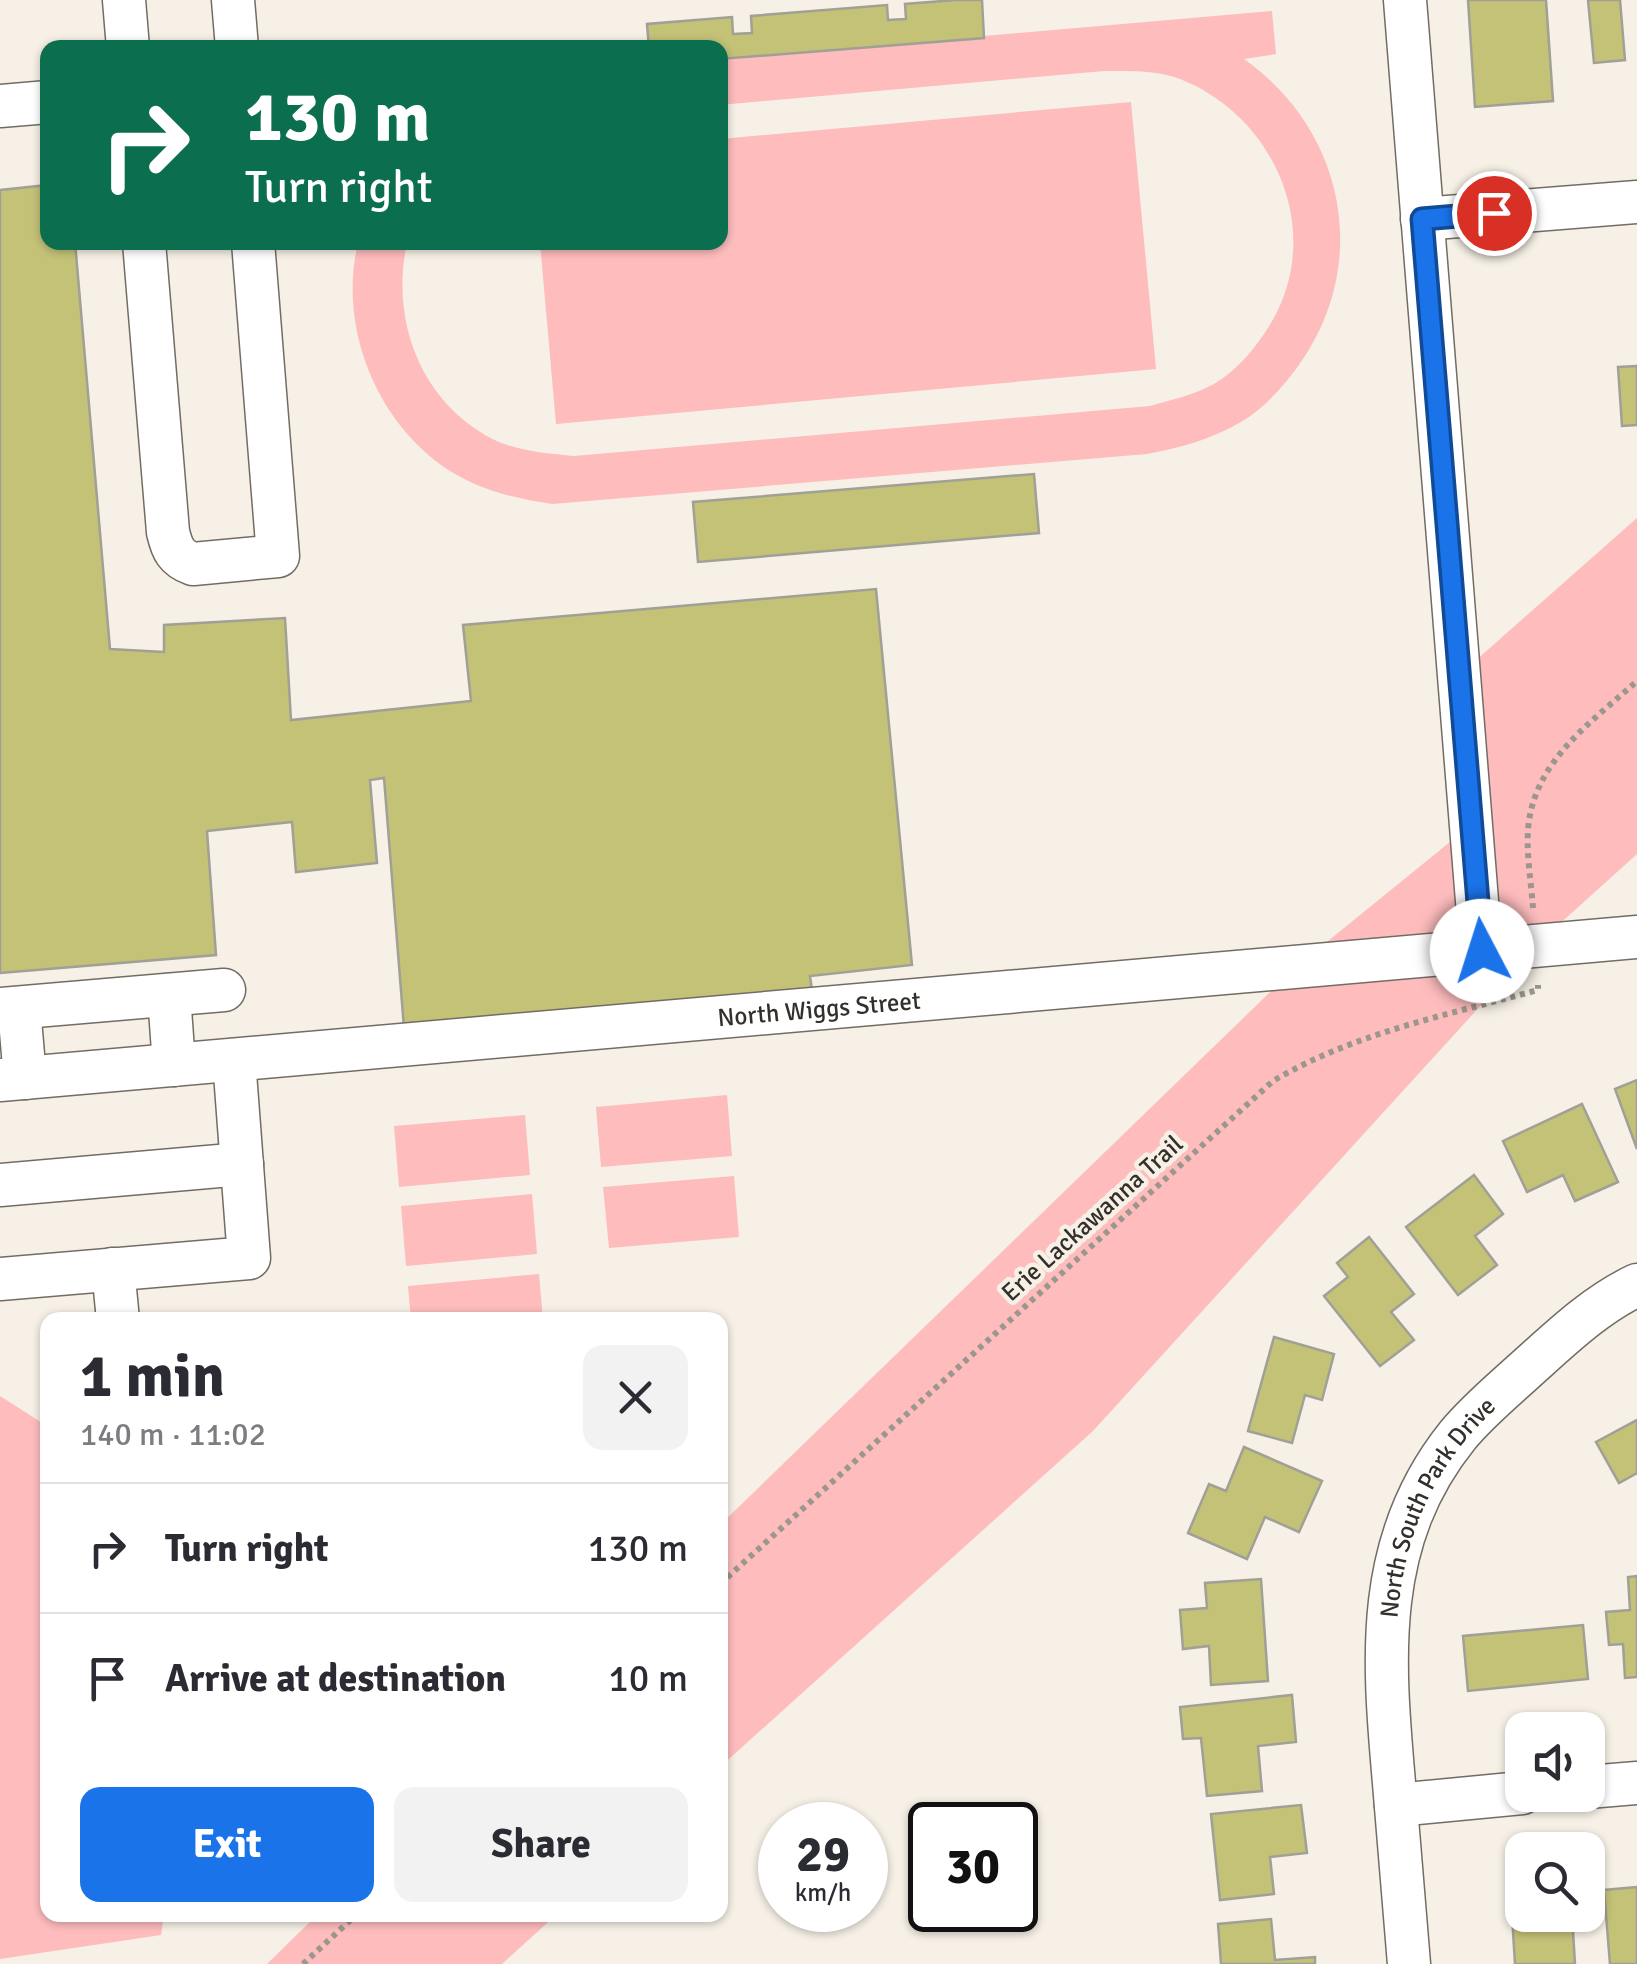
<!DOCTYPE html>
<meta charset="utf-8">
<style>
:root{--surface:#fff;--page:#f2f2f3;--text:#2b2b33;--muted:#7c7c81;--line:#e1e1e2;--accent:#1a73e8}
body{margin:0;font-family:Signika,sans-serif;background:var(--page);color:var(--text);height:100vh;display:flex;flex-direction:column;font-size:38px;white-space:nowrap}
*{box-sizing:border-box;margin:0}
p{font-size:32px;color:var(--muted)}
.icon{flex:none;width:55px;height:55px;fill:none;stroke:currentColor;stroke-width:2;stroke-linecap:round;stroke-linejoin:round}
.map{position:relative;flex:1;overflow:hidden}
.panel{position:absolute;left:40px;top:1312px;width:688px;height:610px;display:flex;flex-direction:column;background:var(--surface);border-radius:20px;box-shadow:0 2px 8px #0004}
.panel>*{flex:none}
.banner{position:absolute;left:40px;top:40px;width:688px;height:210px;border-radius:20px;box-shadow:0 2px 8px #0004;background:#0b6e4f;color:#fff;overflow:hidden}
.controls{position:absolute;left:1505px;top:1712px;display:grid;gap:20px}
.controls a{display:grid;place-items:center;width:100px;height:100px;border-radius:20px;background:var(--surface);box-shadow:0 2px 8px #0004;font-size:50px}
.speed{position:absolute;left:758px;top:1802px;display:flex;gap:20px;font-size:50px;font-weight:700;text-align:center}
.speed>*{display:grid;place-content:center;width:130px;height:130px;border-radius:50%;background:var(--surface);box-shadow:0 2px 8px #0004;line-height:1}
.speed small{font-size:25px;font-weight:400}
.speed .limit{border:5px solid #111;border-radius:15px;background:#fff;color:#111}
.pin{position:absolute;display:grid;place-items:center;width:85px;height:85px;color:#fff;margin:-42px;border:5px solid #fff;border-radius:50%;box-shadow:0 2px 10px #0007}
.me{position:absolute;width:110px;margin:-55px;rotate:355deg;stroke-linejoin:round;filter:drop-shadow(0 0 8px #0008)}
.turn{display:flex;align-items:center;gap:35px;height:210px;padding:0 40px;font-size:45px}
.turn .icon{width:130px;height:130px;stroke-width:2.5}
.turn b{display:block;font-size:70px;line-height:85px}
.round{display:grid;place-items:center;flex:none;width:105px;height:105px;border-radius:20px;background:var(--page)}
.headline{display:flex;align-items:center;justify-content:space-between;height:170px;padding:0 40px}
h1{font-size:60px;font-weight:800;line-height:75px}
.primary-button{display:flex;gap:20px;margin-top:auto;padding:20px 40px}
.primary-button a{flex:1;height:115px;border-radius:20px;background:var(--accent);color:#fff;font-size:40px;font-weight:800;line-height:115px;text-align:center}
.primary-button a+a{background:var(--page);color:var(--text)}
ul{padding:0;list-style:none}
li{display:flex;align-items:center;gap:30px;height:130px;padding:0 40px;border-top:2px solid var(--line)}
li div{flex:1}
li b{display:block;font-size:38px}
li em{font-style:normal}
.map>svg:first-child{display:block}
</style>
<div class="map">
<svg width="1637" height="1964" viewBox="0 0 1637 1964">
<rect width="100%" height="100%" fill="#f6f0e6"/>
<!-- green -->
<g fill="#febcbd">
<path d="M1272,11l4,43 -32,5c103,73 128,208 52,310 -15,20 -33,40 -55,53 -29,17 -61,26 -94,32l-595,50c-34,-5 -65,-12 -95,-29 -78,-45 -120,-146 -99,-232h49c-16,73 10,152 78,192 27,16 59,18 89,21l576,-50c21,-6 44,-11 64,-22 24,-14 43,-38 57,-61 54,-91 5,-206 -91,-244 -23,-9 -51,-8 -76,-8l-384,34v-46z"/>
<polygon points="1131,102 1156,369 556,424 540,243 720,242 720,139"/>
<polygon points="1637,518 1637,854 1535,946 1093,1431 720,1767 720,1525 1296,967 1482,816 1457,677"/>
<polygon points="727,1095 732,1156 601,1167 596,1107"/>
<polygon points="525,1115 530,1175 399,1187 394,1126"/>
<polygon points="734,1176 739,1237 609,1248 603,1187"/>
<polygon points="532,1194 537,1254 406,1266 401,1206"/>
<polygon points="539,1274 543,1320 411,1320 408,1286"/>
<polygon points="0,1396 47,1426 48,1915 164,1915 161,1935 0,1959"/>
<polygon points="317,1915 556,1915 502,1964 267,1964"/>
</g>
<!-- building -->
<g fill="#c4c277" stroke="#a0a096" stroke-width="2.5">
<polygon points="955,0 982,0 984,38 720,59 720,48 649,48 647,24 732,17 733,34 752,33 751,16 887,5 888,20 906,19 905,4"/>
<polygon points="1468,0 1546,0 1553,101 1475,107"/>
<polygon points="1588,0 1620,0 1625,60 1594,63"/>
<polygon points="48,185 48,242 75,242 110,649 164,652 164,625 285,618 291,720 471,701 463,625 876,589 912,965 810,976 812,990 404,1028 384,778 370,780 377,863 296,872 292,822 207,831 216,955 0,973 0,190"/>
<polygon points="1637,366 1637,425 1622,426 1618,367"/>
<polygon points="1034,474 1039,533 698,562 693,502"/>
<polygon points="1637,1080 1637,1149 1615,1089"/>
<polygon points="1582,1104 1618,1182 1575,1201 1563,1175 1527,1192 1503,1141"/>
<polygon points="1474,1175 1503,1214 1475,1236 1497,1265 1458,1295 1406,1227"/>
<polygon points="1369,1237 1414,1294 1391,1312 1414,1340 1380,1366 1324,1296 1348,1277 1337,1263"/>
<polygon points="1274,1337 1334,1354 1322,1400 1305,1395 1292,1443 1248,1431"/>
<polygon points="1637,1420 1637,1473 1619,1483 1596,1442"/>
<polygon points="1244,1447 1322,1481 1299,1532 1265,1517 1247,1559 1188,1533 1209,1484 1226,1491"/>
<polygon points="1637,1576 1637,1677 1625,1678 1623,1644 1609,1645 1606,1612 1630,1610 1628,1577"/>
<polygon points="1261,1579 1268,1681 1211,1685 1209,1646 1183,1649 1180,1610 1207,1608 1205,1583"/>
<polygon points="1583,1625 1588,1679 1468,1691 1463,1636"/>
<polygon points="1292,1695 1296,1742 1258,1746 1262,1791 1207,1796 1201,1738 1183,1739 1180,1707"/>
<polygon points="1301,1805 1307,1853 1270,1857 1274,1894 1220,1900 1211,1814"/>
<polygon points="1637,1887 1637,1964 1610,1964 1604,1890"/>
<polygon points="1511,1899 1522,1899 1522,1915 1572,1915 1575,1964 1515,1964"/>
<polygon points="1271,1919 1275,1960 1315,1957 1315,1964 1221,1964 1218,1924"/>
</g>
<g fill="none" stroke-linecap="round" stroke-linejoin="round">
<!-- minor casing -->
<g stroke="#726c64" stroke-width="45">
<g id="minor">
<polyline points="124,0 128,48"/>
<polyline points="233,0 237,48"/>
<polyline points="1405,0 1481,951"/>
<polyline points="0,106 48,102"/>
<polyline points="1422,219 1637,202"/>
<path d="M144,242l24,290c4,17 8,26 25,32l85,-8 -25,-314"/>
<polyline points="169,995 174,1065"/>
<polyline points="19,1008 25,1078"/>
<polyline points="0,1009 224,990"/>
<path id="s1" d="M0,1080l1637,-143"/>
<polyline points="0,1185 242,1164"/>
<polyline points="113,1269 118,1320"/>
<polyline points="0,1279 249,1258 234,1060"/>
<polyline points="1588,1787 1637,1783"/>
<polyline points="1396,1805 1522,1793"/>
<path id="s2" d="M1409,1964c-5,-60 -10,-121 -15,-181 -11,-125 -21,-243 64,-348 19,-23 43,-43 65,-63 36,-32 70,-66 114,-87"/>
</g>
</g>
<!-- path -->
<g stroke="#9b978f" stroke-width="6" stroke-dasharray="5 5" stroke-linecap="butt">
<path d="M1533,908c-2,-28 -8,-60 -4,-87 9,-63 64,-100 108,-140"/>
<path d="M720,1584l553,-503c81,-48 174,-66 265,-91v-5"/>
<polyline points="303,1964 356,1915"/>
</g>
<!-- minor -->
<use href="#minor" stroke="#fff" stroke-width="42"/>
</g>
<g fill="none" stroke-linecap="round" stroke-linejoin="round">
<!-- route casing -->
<g stroke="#114b97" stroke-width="25">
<polyline id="route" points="1482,951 1422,219 1494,213"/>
</g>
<!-- route -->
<use href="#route" stroke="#1a73e8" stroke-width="18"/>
</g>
<g text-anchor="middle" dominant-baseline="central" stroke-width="9" stroke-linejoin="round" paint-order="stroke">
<!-- street labels -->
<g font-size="25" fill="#33302c" stroke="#f6f0e6">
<text stroke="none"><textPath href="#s1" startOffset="822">North Wiggs Street</textPath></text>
<text transform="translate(1092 1218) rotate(-42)">Erie Lackawanna Trail</text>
<text stroke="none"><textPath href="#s2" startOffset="470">North South Park Drive</textPath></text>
</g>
</g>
</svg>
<div class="controls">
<a><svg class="icon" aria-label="sound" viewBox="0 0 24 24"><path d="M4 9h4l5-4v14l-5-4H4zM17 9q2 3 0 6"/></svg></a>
<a><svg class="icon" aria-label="search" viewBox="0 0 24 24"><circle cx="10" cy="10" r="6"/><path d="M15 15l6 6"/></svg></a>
</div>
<div class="speed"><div>29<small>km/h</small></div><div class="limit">30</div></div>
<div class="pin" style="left:1494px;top:213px;background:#d93025"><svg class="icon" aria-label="arrive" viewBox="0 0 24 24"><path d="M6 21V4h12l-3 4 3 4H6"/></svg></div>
<svg class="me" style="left:1482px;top:951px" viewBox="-20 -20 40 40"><circle r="19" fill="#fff"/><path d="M0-13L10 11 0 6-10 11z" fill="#1a73e8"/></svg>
<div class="banner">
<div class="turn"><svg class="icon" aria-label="right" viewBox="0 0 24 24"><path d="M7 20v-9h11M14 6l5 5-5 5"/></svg><div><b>130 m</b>Turn right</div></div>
</div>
<section class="panel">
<div class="headline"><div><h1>1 min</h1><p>140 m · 11:02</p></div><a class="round"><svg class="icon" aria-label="close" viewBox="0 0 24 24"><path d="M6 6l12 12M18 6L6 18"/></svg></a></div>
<ul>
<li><svg class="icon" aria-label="right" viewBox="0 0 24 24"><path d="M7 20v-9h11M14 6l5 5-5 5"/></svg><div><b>Turn right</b></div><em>130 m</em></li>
<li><svg class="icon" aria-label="arrive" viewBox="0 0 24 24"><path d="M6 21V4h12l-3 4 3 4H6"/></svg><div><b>Arrive at destination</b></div><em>10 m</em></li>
</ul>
<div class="primary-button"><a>Exit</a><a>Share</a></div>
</section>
</div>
